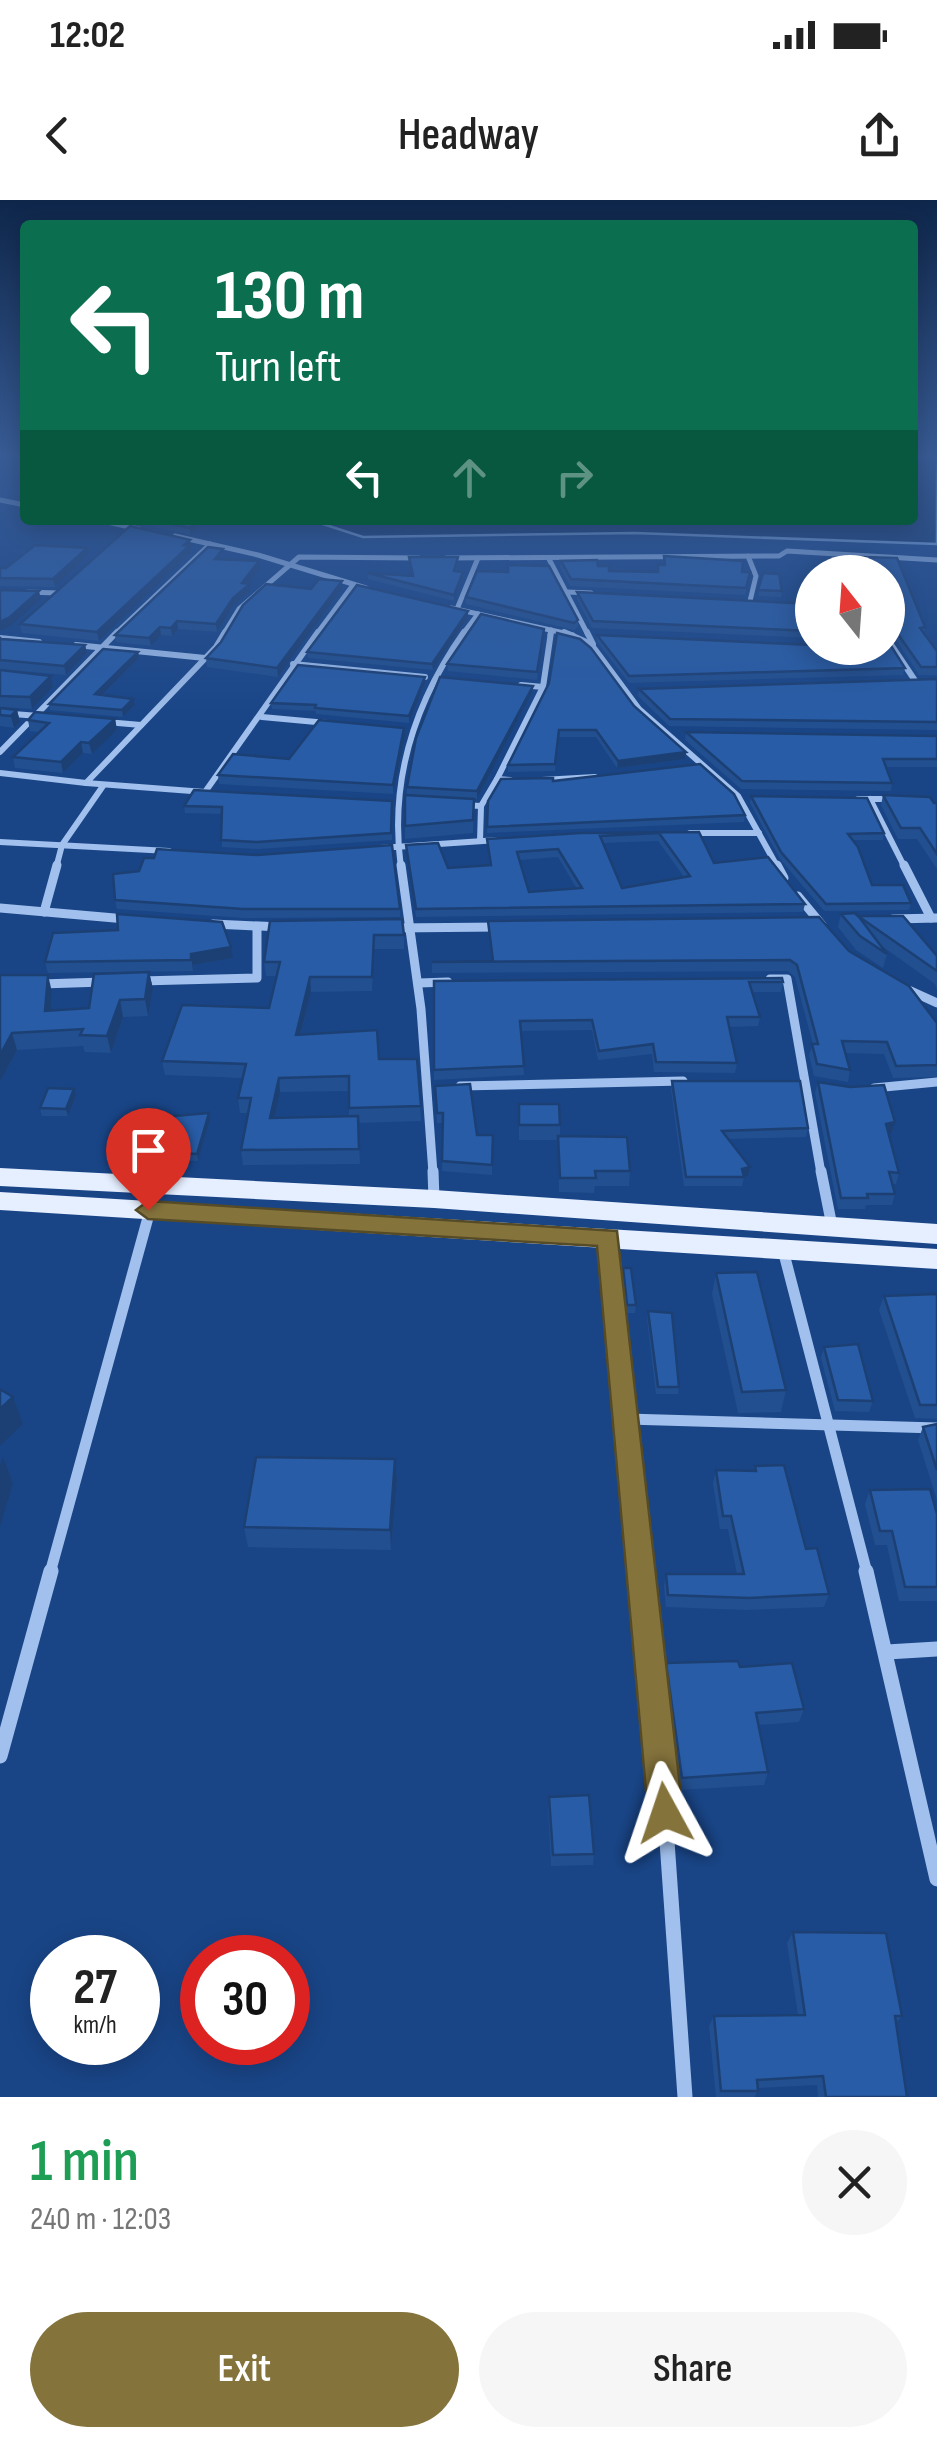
<!DOCTYPE html>
<meta charset="utf-8">
<style>
:root{--surface:#fff;--page:#f6f6f6;--text:#222;--muted:#767676;--accent:#85733c}
body{margin:0;font-family:"Sofia Sans Condensed",sans-serif;background:var(--page);color:var(--text);height:100vh;display:flex;flex-direction:column;font-size:38px;white-space:nowrap}
*{box-sizing:border-box;margin:0}
p{font-size:32px;color:var(--muted)}
.icon{flex:none;width:55px;height:55px;fill:none;stroke:currentColor;stroke-width:2;stroke-linecap:round;stroke-linejoin:round}
.map{position:relative;height:1897px;overflow:hidden}
.sheet{display:flex;flex-direction:column;background:var(--surface);flex:1}
.sheet>*{flex:none}
.banner{position:absolute;left:20px;top:20px;width:898px;height:305px;border-radius:10px;box-shadow:0 5px 25px #0003;background:#0b6e4f;color:#fff;overflow:hidden}
.needle{width:65px;rotate:343deg}
.controls{position:absolute;left:795px;top:355px;display:grid;gap:20px}
.controls a{display:grid;place-items:center;width:110px;height:110px;border-radius:50%;background:var(--surface);box-shadow:0 5px 25px #0003;font-size:50px}
.speed{position:absolute;left:30px;top:1735px;display:flex;gap:20px;font-size:50px;font-weight:700;text-align:center}
.speed>*{display:grid;place-content:center;width:130px;height:130px;border-radius:50%;background:var(--surface);box-shadow:0 5px 25px #0003;line-height:1}
.speed small{font-size:25px;font-weight:400}
.speed .limit{border:15px solid #d22;background:#fff;color:#111}
.pin{position:absolute;display:grid;place-items:center;width:85px;height:85px;color:#fff;margin:-102px -42px;border-radius:50% 50% 50% 0;rotate:-45deg;box-shadow:0 0 10px #0007}
.pin .icon{rotate:45deg}
.me{position:absolute;width:110px;margin:-55px;rotate:355deg;stroke-linejoin:round;filter:drop-shadow(0 0 8px #0008)}
.turn{display:flex;align-items:center;gap:35px;height:210px;padding:0 30px;font-size:45px}
.turn .icon{width:130px;height:130px;stroke-width:2.5}
.turn b{display:block;font-size:70px;line-height:85px}
.lanes{display:flex;align-items:center;height:95px;padding:0 30px;background:#0003;justify-content:center;gap:50px;direction:ltr}
.lanes .off{opacity:.35}
.round{display:grid;place-items:center;flex:none;width:105px;height:105px;border-radius:52px;background:var(--page)}
.head{display:flex;align-items:center;justify-content:space-between;height:170px;padding:0 30px}
h1{font-size:60px;font-weight:600;line-height:75px;color:#1e9e55}
.primary-button{display:flex;gap:20px;margin-top:auto;padding:20px 30px}
.primary-button a{flex:1;height:115px;border-radius:60px;background:var(--accent);color:#fff;font-size:40px;font-weight:600;line-height:115px;text-align:center}
.primary-button a+a{background:var(--page);color:var(--text)}
.status{display:flex;justify-content:space-between;align-items:center;height:70px;padding:0 50px;background:var(--surface);direction:ltr}
.status svg{height:28px;fill:currentColor}
header{display:flex;justify-content:space-between;align-items:center;height:130px;padding:0 30px;background:var(--surface);font-size:45px;font-weight:600}
.map>svg:first-child{display:block}
</style>
<div class="status"><b>12:02</b><svg viewBox="0 0 49 12"><path d="M0 12V9h3v3zM5 12V6h3v6zM10 12V3h3v9zM15 12V0h3v12zM26 1h20v11H26zM47 4h2v5h-2z"/></svg></div>
<header><svg class="icon" aria-label="back" viewBox="0 0 24 24"><path d="M15 5l-7 7 7 7"/></svg>Headway<svg class="icon" aria-label="share" viewBox="0 0 24 24"><path d="M12 15V3M7 8l5-5 5 5M5 13v7h14v-7"/></svg></header>
<div class="map">
<svg width="937" height="1897" viewBox="0 0 937 1897">
<rect width="100%" height="100%" fill="#194587"/>
<!-- water -->
<polygon fill="#103265" stroke="#93bbef" stroke-width="2.5" points="913,256 937,256 937,344 635,333 363,337 323,324 326,320 912,320"/>
<g fill="none" stroke-linecap="round" stroke-linejoin="round">
<!-- minor-far4 -->
<g stroke="#a1c0ed" stroke-width="5">
<polyline points="0,300 25,305"/>
<polyline points="98,320 139,329"/>
<polyline points="175,336 258,355 366,388"/>
<polyline points="748,356 756,376 750,401"/>
<polyline points="446,358 779,356 787,351 937,360"/>
<polyline points="549,359 588,435"/>
<polyline points="28,392 57,393"/>
<polyline points="567,392 591,393"/>
<polyline points="451,408 573,435"/>
<polyline points="457,409 478,358"/>
<polyline points="114,435 210,344"/>
<polyline points="223,435 239,409 299,357 419,358"/>
<polyline points="316,435 353,385"/>
<polyline points="462,435 478,414"/>
<polyline points="550,435 551,430"/>
</g>
<!-- minor-far3 -->
<g stroke="#a1c0ed" stroke-width="6">
<polyline points="564,432 591,444 639,509 738,596 778,668"/>
<polyline points="587,432 593,444"/>
<polyline points="0,438 39,442"/>
<polyline points="888,440 916,482"/>
<polyline points="76,445 205,458"/>
<polyline points="293,464 425,477"/>
<polyline points="521,485 543,487 551,432"/>
<polyline points="0,513 39,516"/>
<polyline points="262,517 327,523"/>
<polyline points="106,522 141,525"/>
<polyline points="0,552 117,432"/>
<polyline points="0,573 86,583"/>
<polyline points="497,579 543,487"/>
<polyline points="542,580 595,577"/>
<polyline points="205,592 86,583 216,447 225,432"/>
<polyline points="205,592 318,432"/>
<polyline points="858,599 896,599"/>
<polyline points="870,599 905,668"/>
<polyline points="462,605 481,606 497,579 510,580"/>
<polyline points="690,633 759,633"/>
<polyline points="480,641 481,606"/>
<polyline points="0,642 169,651"/>
<polyline points="380,648 498,640"/>
<polyline points="56,668 62,645 103,586"/>
<path d="M401,668c-12,-87 13,-165 63,-236"/>
</g>
<!-- minor-far2 -->
<g stroke="#a1c0ed" stroke-width="9">
<polyline points="401,665 421,809 433,973"/>
<polyline points="777,665 784,678"/>
<polyline points="904,665 931,718"/>
<polyline points="798,696 822,725"/>
<polyline points="0,708 126,719"/>
<polyline points="44,712 57,665"/>
<polyline points="893,719 937,718"/>
<polyline points="213,724 281,727"/>
<polyline points="393,728 501,727"/>
<polyline points="770,779 787,779 821,973"/>
<polyline points="141,781 257,778 257,727"/>
<polyline points="419,783 448,782"/>
<polyline points="41,784 104,782"/>
<polyline points="902,787 937,803"/>
<polyline points="460,886 683,881"/>
<polyline points="874,888 937,882"/>
</g>
<!-- minor-far1 -->
<g stroke="#a1c0ed" stroke-width="11">
<polyline points="433,971 434,999"/>
<polyline points="821,971 832,1026"/>
<polyline points="609,1039 642,1373"/>
<polyline points="783,1050 867,1373"/>
<polyline points="627,1219 937,1228"/>
<polyline points="50,1373 157,985"/>
</g>
<!-- minor -->
<g stroke="#a1c0ed" stroke-width="15">
<polyline points="641,1371 665,1613 685,1897"/>
<polyline points="866,1371 937,1679"/>
<polyline points="887,1452 937,1449"/>
<polyline points="0,1556 51,1371"/>
</g>
<!-- primary -->
<g fill="#e6efff" fill-rule="evenodd">
<polygon points="0,968 434,990 937,1024 937,1044 434,1008 0,986"/>
<polygon points="0,992 937,1049 937,1069 0,1010"/>
</g>
</g>
<!-- wall -->
<g fill="#224f8f" fill-rule="evenodd">
<polygon points="142,320 204,320 190,335 142,324"/>
<polygon points="190,340 191,353 99,441 22,433 20,424"/>
<polygon points="87,348 88,356 55,387 0,386 0,368 6,368"/>
<polygon points="224,356 221,359 260,368 248,384 250,384 250,391 234,405 217,432 178,429 172,436 161,435 151,446 116,442 115,435"/>
<polygon points="664,356 750,372 745,395 570,386 560,367 561,361 598,366 609,371 657,372 664,365"/>
<polygon points="409,357 458,363 456,371 463,377 454,401 368,379 368,373 412,376"/>
<polygon points="861,357 897,358 925,427 924,433 937,451 937,475 919,475 892,434 888,435 888,372 862,372 859,364"/>
<polygon points="763,373 782,391 781,397 758,396"/>
<polygon points="342,381 342,389 278,477 207,467 206,458 311,389"/>
<polygon points="577,392 812,404 812,438 592,428 577,399"/>
<polygon points="466,397 578,420 578,427 574,430 466,404"/>
<polygon points="468,417 433,470 308,458 307,452"/>
<polygon points="544,429 537,480 448,471 447,464"/>
<polygon points="597,435 905,468 903,475 629,483 597,442"/>
<polygon points="0,438 85,445 87,453 66,475 0,469"/>
<polygon points="138,452 139,458 102,495 135,505 123,517 50,510 49,504"/>
<polygon points="0,470 51,476 53,487 32,509 0,507"/>
<polygon points="937,479 937,530 669,526 638,496 639,489"/>
<polygon points="425,483 409,523 316,514 316,511 272,509 271,503"/>
<polygon points="549,483 634,506 686,552 685,559 617,568 596,537 559,537 555,571 508,572 508,565"/>
<polygon points="532,493 477,599 407,595 407,587"/>
<polygon points="0,508 17,510 20,522 14,528 0,526"/>
<polygon points="115,519 117,530 92,554 83,553 63,573 15,568 13,557 39,532 30,531 28,520"/>
<polygon points="404,528 405,536 393,594 219,584 218,575 289,559"/>
<polygon points="686,532 937,536 937,567 886,567 892,583 891,591 741,589 685,540"/>
<polygon points="553,581 745,615 744,622 487,633 488,601"/>
<polygon points="883,595 937,603 937,669 917,639 898,639 881,605"/>
<polygon points="751,596 884,633 883,640 853,640 872,685 911,703 909,710 824,711 780,659 750,603"/>
<polygon points="474,599 473,633 405,639 405,626"/>
<polygon points="392,601 392,640 258,649 222,647 222,614 185,613 184,606"/>
<path d="M699,632l15,31 91,41 -2,8 -387,5 -10,-72 42,23 42,-3 -3,-26zM658,641l26,36 -62,11 -19,-45zM558,657l19,32 -48,3 -9,-32z"/>
<polygon points="115,700 400,709 400,717 244,718 117,709"/>
<polygon points="841,714 858,716 937,756 937,790 935,784 879,744 887,754 883,768 856,750 838,727"/>
<path d="M270,721l134,14v14h-30l-2,42 -61,1 -10,42 78,25h38l4,62 -63,2 2,41 -117,1 -2,-15 7,-37h-8l-2,-15 5,-20 -78,-3 -3,-14 107,-53 8,-32h-11l-2,-14zM349,891v25l-74,2 5,-26z"/>
<polygon points="488,721 849,751 937,823 937,877 893,878 884,854 845,853 850,870 848,882 814,876 809,855 813,844 795,777 788,771 432,773 432,762 492,761"/>
<polygon points="118,730 233,758 193,765 193,771 48,773 45,762"/>
<polygon points="149,772 153,789 148,816 123,817 111,853 85,852 83,846 17,850 0,882 0,775 52,792 51,810 89,808"/>
<polygon points="434,781 783,782 781,792 752,792 760,817 758,826 729,827 737,863 735,873 654,872 652,854 598,860 592,830 521,831 524,875 434,880"/>
<polygon points="672,881 808,928 806,937 728,939 750,967 748,976 744,977 742,986 684,986 671,890"/>
<polygon points="818,882 895,922 892,933 889,933 899,973 896,984 892,984 895,994 892,1005 866,1005 865,1009 838,1009 815,893"/>
<polygon points="435,886 477,935 493,935 492,975 442,971 443,923 437,923"/>
<polygon points="76,896 68,916 42,916 40,908"/>
<polygon points="519,904 560,925 560,936 630,971 629,986 595,986 594,993 559,992 558,940 519,940"/>
<polygon points="209,913 210,920 198,961 163,960 162,952"/>
<polygon points="623,1068 636,1105 635,1113 626,1113 622,1076"/>
<polygon points="716,1073 786,1190 781,1212 738,1213 712,1094"/>
<polygon points="937,1092 937,1219 915,1218 879,1110 884,1096 936,1094"/>
<polygon points="648,1111 679,1187 678,1194 656,1194 647,1119"/>
<polygon points="824,1147 873,1201 869,1212 835,1211 821,1158"/>
<polygon points="937,1224 937,1300 918,1240 923,1227"/>
<polygon points="395,1259 397,1280 391,1350 248,1347 244,1327"/>
<polygon points="755,1266 806,1349 829,1394 824,1407 745,1410 666,1407 664,1386 666,1374 737,1374 728,1329 720,1329 713,1283 716,1270 754,1271"/>
<polygon points="870,1290 937,1314 937,1401 899,1401 887,1345 875,1345 865,1304"/>
<polygon points="666,1463 740,1467 804,1509 799,1522 758,1525 768,1572 764,1585 679,1590 663,1477"/>
<polygon points="549,1597 594,1654 593,1665 551,1666 548,1609"/>
<polygon points="793,1732 902,1816 896,1823 907,1897 818,1897 817,1885 758,1888 755,1897 716,1897 709,1826 714,1816 798,1815 787,1743"/>
</g>
<!-- shaded-wall -->
<g fill="#1c4074">
<polygon points="197,320 204,320 190,335 190,328"/>
<polygon points="190,340 191,353 99,441 97,432"/>
<polygon points="87,348 88,356 55,387 53,379"/>
<polygon points="259,361 260,368 245,388 250,384 250,391 234,405 217,432 216,424 242,383"/>
<polygon points="463,372 463,377 454,401 454,395"/>
<polygon points="342,381 342,389 278,477 277,468"/>
<polygon points="39,391 41,399 12,425 0,431 0,422"/>
<polygon points="468,411 468,417 433,470 432,464"/>
<polygon points="177,421 178,429 172,436 171,428"/>
<polygon points="160,427 161,435 151,446 149,438"/>
<polygon points="85,445 87,453 66,475 64,466"/>
<polygon points="138,452 139,458 96,501 95,494"/>
<polygon points="51,476 53,487 32,509 30,497"/>
<polygon points="425,477 425,483 409,523 409,516"/>
<polygon points="533,486 532,493 477,599 477,591"/>
<polygon points="133,499 135,505 123,517 122,510"/>
<polygon points="17,510 20,522 14,528 11,516"/>
<polygon points="115,519 117,530 92,554 89,543"/>
<polygon points="404,528 405,536 393,594 393,585"/>
<polygon points="81,542 83,553 63,573 61,562"/>
<polygon points="686,552 685,559 617,568 618,561"/>
<polygon points="231,747 233,758 193,765 193,771 191,754"/>
<polygon points="149,772 153,789 148,816 145,799"/>
<polygon points="48,775 52,792 50,828 45,811"/>
<polygon points="310,777 311,792 297,849 296,835"/>
<polygon points="120,800 123,817 111,853 107,836"/>
<polygon points="12,833 17,850 0,882 0,855"/>
<polygon points="279,878 280,892 272,933 270,918"/>
<polygon points="74,889 76,896 68,916 66,909"/>
<polygon points="209,913 210,920 198,961 197,954"/>
<polygon points="895,922 892,933 883,934 886,924"/>
<polygon points="750,967 748,976 741,978 742,969"/>
<polygon points="13,1197 23,1224 0,1246 0,1209"/>
<polygon points="3,1257 13,1283 0,1327 0,1265"/>
<polygon points="395,1259 397,1280 391,1350 390,1330"/>
</g>
<!-- building -->
<g fill="#285ca6" stroke="#1c4074" stroke-width="2.5" fill-rule="evenodd">
<polygon points="153,320 197,320 190,328"/>
<polygon points="130,326 190,340 184,345 190,345 97,432 20,424"/>
<polygon points="35,345 87,348 53,379 0,378 0,368 6,368"/>
<polygon points="208,347 223,349 215,359 259,361 242,383 250,384 233,398 216,424 177,421 171,428 160,427 149,438 115,435"/>
<polygon points="664,356 743,361 742,372 750,372 746,388 571,379 561,361 597,360 598,366 609,366 609,371 658,372 658,365 665,365"/>
<polygon points="409,357 458,357 454,371 463,372 454,395 368,373 413,376"/>
<polygon points="861,357 897,358 925,427 920,428 937,451 937,467 921,467 893,427 888,428 888,372 866,372"/>
<polygon points="508,365 549,366 578,420 574,423 466,397 477,371 508,372"/>
<polygon points="763,373 779,374 782,391 758,390"/>
<polygon points="319,379 342,381 277,468 206,458 221,442 243,405 266,384 311,389"/>
<polygon points="357,385 468,411 432,464 307,452"/>
<polygon points="0,390 39,391 10,417 0,422"/>
<polygon points="577,392 812,404 812,431 593,421"/>
<polygon points="481,414 544,429 537,472 447,464"/>
<polygon points="557,433 580,439 591,448 634,506 686,552 618,561 596,530 559,530 555,564 508,565 549,483"/>
<polygon points="597,435 812,445 812,448 888,448 888,441 905,468 629,476"/>
<polygon points="0,438 1,439 85,445 64,466 0,460"/>
<polygon points="103,449 138,452 95,494 133,499 122,510 49,504"/>
<polygon points="298,465 425,477 409,516 315,508 316,505 271,503"/>
<polygon points="0,470 51,476 30,497 0,496"/>
<polygon points="440,477 533,486 477,591 407,587 416,538"/>
<polygon points="937,479 937,522 670,519 639,489"/>
<polygon points="0,508 17,510 11,516 0,515"/>
<polygon points="35,512 115,519 89,543 81,542 61,562 13,557 49,523 28,520"/>
<polygon points="319,520 404,528 393,585 218,575 233,554 289,559"/>
<polygon points="686,532 937,536 937,559 883,559 892,583 742,581"/>
<polygon points="700,564 734,594 745,615 487,627 488,601 501,579 553,578 553,581"/>
<polygon points="194,590 392,601 391,633 257,642 221,640 222,607 184,606"/>
<polygon points="405,595 474,599 473,620 405,626"/>
<polygon points="883,595 930,597 934,603 937,603 937,654 920,628 901,628"/>
<polygon points="751,596 867,598 884,633 848,634 858,647 872,685 903,685 911,703 826,704 781,652"/>
<path d="M699,632l15,31 54,-6 37,47 -389,5 -10,-64 32,-2 10,25 43,-3 -4,-26 93,-6zM659,633l31,43 -68,12 -22,-52zM558,649l24,39 -53,4 -12,-40z"/>
<polygon points="392,645 400,709 243,709 115,700 113,674 139,671 144,658 154,658 157,649 257,655"/>
<polygon points="856,713 887,754 860,736 841,714"/>
<polygon points="117,714 222,722 231,747 191,754 191,760 45,762 53,733 118,730"/>
<polygon points="858,716 903,716 937,756 937,771"/>
<polygon points="819,717 849,751 909,786 937,823 937,865 896,866 887,842 842,841 850,870 817,864 812,844 818,844 797,765 790,760 432,762 493,761 488,721"/>
<polygon points="402,719 404,735 374,735 372,777 310,777 296,835 377,830 379,859 417,859 421,906 349,908 349,876 279,878 270,918 358,916 359,949 241,950 251,898 238,898 246,864 162,861 182,805 269,808 280,762 264,762 270,721"/>
<polygon points="149,772 145,799 120,800 107,836 80,835 83,829 12,833 0,855 0,775 48,775 45,811 89,808 94,774"/>
<polygon points="782,778 783,782 749,782 760,817 727,817 737,863 656,862 653,844 599,851 592,820 520,821 524,866 434,870 434,781"/>
<polygon points="672,881 800,881 808,928 722,931 750,967 742,969 744,977 686,977"/>
<polygon points="818,882 850,887 884,885 895,922 886,924 899,973 889,972 895,994 867,994 868,998 841,998"/>
<polygon points="470,884 477,935 493,935 492,965 442,961 443,913 437,913 435,886"/>
<polygon points="48,888 74,889 66,909 40,908"/>
<polygon points="519,904 559,904 560,925 519,925"/>
<polygon points="209,913 197,954 162,952 174,916"/>
<polygon points="558,936 627,937 630,971 595,971 596,978 560,978"/>
<polygon points="623,1068 631,1068 636,1105 627,1105"/>
<polygon points="757,1072 786,1190 742,1192 716,1073"/>
<polygon points="937,1094 937,1205 920,1205 884,1096"/>
<polygon points="648,1111 672,1113 679,1187 658,1187"/>
<polygon points="858,1144 873,1201 838,1200 824,1147"/>
<polygon points="0,1189 13,1197 0,1209"/>
<polygon points="937,1224 937,1270 923,1227"/>
<polygon points="256,1257 395,1259 390,1330 244,1327"/>
<polygon points="784,1265 806,1349 817,1348 829,1394 749,1398 668,1395 666,1374 744,1374 731,1316 723,1316 716,1270 756,1271 755,1266"/>
<polygon points="930,1289 937,1314 937,1387 905,1387 892,1331 880,1331 870,1290"/>
<polygon points="738,1461 740,1467 792,1463 804,1509 756,1513 768,1572 682,1578 666,1463"/>
<polygon points="589,1595 594,1654 553,1655 549,1597"/>
<polygon points="793,1732 886,1733 902,1816 895,1816 907,1897 826,1897 823,1876 757,1880 758,1891 721,1891 714,1816 805,1815"/>
</g>
<!-- sky -->
<linearGradient id="sky" x2="0" y2="1"><stop stop-color="#0e264a"/><stop offset="0.49" stop-color="#385c96"/><stop offset="1" stop-color="#385c96" stop-opacity="0"/></linearGradient>
<rect width="937" height="522" fill="url(#sky)"/>
<!-- route -->
<polygon fill="#85733c" stroke="#564b27" stroke-width="2.5" points="148,1001 617,1031 683,1613 678,1626 665,1631 653,1626 648,1613 597,1046 148,1019 136,1010"/>
</svg>
<div class="controls">
<a><svg class="needle" viewBox="-14 -14 28 28"><path d="M0-13l5 13h-10z" fill="#e53935"/><path d="M0 13l5-13h-10z" fill="#767676"/></svg></a>
</div>
<div class="speed"><div>27<small>km/h</small></div><div class="limit">30</div></div>
<div class="pin" style="left:148px;top:1010px;background:#d93025"><svg class="icon" aria-label="arrive" viewBox="0 0 24 24"><path d="M6 21V4h12l-3 4 3 4H6"/></svg></div>
<svg class="me" style="left:665px;top:1613px" viewBox="-20 -20 40 40"><path d="M0-17L14 15 0 8-14 15z" fill="#85733c" stroke="#fff" stroke-width="4"/></svg>
<div class="banner">
<div class="turn"><svg class="icon" aria-label="left" viewBox="0 0 24 24"><path d="M17 20v-9H6M10 6l-5 5 5 5"/></svg><div><b>130 m</b>Turn left</div></div>
<div class="lanes"><svg class="icon" aria-label="left" viewBox="0 0 24 24"><path d="M17 20v-9H6M10 6l-5 5 5 5"/></svg><svg class="icon off" aria-label="ahead" viewBox="0 0 24 24"><path d="M12 20V5M6 11l6-6 6 6"/></svg><svg class="icon off" aria-label="right" viewBox="0 0 24 24"><path d="M7 20v-9h11M14 6l5 5-5 5"/></svg></div>
</div>
</div>
<section class="sheet">
<div class="head"><div><h1>1 min</h1><p>240 m · 12:03</p></div><a class="round"><svg class="icon" aria-label="close" viewBox="0 0 24 24"><path d="M6 6l12 12M18 6L6 18"/></svg></a></div>
<div class="primary-button"><a>Exit</a><a>Share</a></div>
</section>
